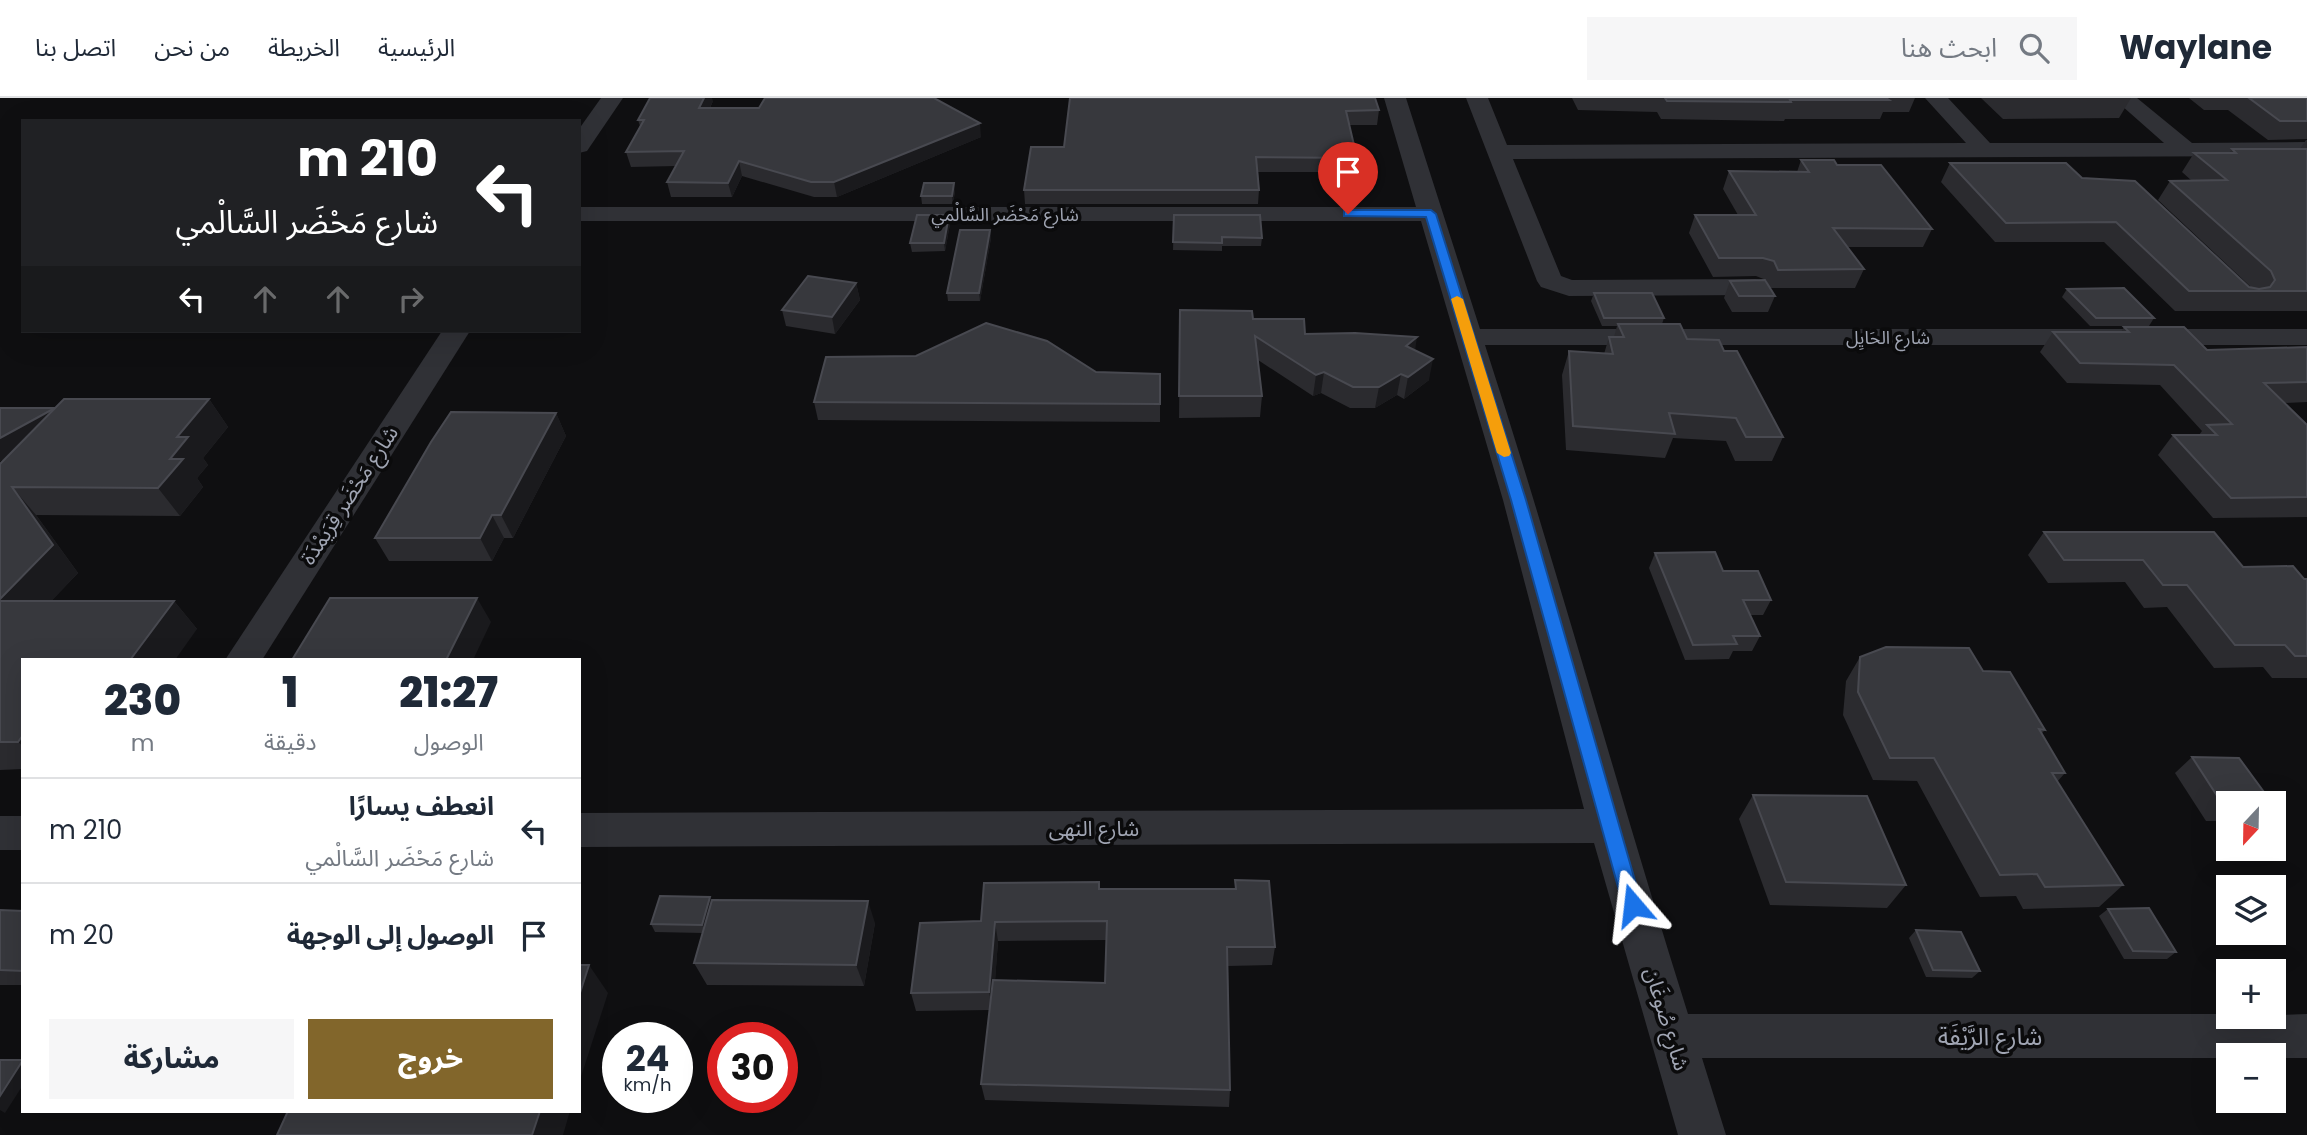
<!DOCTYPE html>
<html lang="ar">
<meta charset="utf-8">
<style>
:root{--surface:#fff;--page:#f6f6f7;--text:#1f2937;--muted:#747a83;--line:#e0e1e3;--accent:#82662b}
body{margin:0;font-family:Poppins,"Noto Sans Arabic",sans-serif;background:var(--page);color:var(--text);direction:rtl;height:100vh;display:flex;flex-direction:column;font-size:26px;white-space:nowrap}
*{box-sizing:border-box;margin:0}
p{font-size:23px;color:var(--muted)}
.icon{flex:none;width:38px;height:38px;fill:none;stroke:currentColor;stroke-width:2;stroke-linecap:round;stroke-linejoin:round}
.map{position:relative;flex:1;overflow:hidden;direction:ltr}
.sheet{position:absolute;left:21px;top:560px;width:560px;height:455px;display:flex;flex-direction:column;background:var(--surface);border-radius:0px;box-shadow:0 7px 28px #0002;direction:rtl}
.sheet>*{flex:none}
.guide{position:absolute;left:21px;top:21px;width:560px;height:214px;border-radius:0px;box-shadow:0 7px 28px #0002;direction:rtl;background:#202124;color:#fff;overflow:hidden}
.needle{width:46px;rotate:202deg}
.buttons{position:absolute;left:2216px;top:693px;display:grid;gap:14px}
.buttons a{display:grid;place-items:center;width:70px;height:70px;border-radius:0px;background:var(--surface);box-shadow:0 7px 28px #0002;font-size:35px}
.speed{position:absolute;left:602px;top:924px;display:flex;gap:14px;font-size:35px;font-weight:700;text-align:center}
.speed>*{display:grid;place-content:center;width:91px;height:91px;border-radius:50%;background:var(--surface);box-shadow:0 7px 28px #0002;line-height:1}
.speed small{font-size:18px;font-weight:400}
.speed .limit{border:10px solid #d22;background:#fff;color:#111}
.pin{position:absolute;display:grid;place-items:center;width:60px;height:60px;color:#fff;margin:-72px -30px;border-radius:50% 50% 50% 0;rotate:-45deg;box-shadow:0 0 7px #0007}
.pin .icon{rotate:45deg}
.me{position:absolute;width:77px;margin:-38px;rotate:343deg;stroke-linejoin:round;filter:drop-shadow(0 0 5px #0008)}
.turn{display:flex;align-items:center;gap:24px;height:147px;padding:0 28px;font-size:32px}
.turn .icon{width:91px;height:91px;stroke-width:2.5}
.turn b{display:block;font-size:49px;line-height:60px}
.lanes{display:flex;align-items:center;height:66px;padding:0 28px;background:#0003;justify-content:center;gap:35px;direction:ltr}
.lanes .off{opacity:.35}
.eta{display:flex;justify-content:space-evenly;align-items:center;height:119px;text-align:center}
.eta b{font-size:42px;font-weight:800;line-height:49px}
.button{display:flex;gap:14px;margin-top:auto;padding:14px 28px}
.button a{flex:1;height:80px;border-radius:0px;background:var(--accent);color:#fff;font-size:28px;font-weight:800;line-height:80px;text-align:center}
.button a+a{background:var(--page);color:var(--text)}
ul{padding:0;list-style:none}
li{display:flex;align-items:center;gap:21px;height:105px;padding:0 28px;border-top:2px solid var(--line)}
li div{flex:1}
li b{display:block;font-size:26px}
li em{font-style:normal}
header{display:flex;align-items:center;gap:42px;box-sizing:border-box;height:98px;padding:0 35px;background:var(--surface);border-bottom:2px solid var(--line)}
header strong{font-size:33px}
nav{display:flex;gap:38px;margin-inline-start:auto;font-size:24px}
.search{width:490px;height:63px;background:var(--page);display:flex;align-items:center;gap:18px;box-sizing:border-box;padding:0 24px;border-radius:0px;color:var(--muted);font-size:26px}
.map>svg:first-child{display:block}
</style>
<header>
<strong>Waylane</strong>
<div class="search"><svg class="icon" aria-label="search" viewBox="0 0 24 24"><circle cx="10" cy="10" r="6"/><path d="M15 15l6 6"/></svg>ابحث هنا</div>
<nav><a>الرئيسية</a><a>الخريطة</a><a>من نحن</a><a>اتصل بنا</a></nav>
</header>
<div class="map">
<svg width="2307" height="1037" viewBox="0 0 2307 1037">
<rect width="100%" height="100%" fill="#0f0f11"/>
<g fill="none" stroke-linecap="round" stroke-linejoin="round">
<!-- minor -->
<g fill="#303136" fill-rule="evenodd">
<polygon points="601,0 623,0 587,53 579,55 579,31"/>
<path d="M1384,0h22l74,231h827v16h-822c72,222 133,447 203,669h540v3l79,-3v44h-34v-3h-45v3h-526l24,77h-48l-84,-292 -1015,4v-34l1005,-4 -81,-309 -82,-279h-842v-14h837z"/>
<polygon points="1466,0 1488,0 1507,47 1966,45 1925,0 1948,0 1990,45 2164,45 2113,0 2137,0 2192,45 2307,44 2307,58 1513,61 1561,178 1572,182 1755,181 1764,183 1768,189 1764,195 1755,197 1569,198 1541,189 1537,183"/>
<polygon points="442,233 470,233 262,562 225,562"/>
<rect x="0" y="718" width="23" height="34"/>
</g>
</g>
<!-- wall -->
<g fill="#2b2b2f" fill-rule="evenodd">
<polygon points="1070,0 1379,12 1377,27 1349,27 1357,60 1355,74 1258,74 1259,92 1258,106 1025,106 1024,92 1064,49"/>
<polygon points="1572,0 1915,0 1909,14 1883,14 1880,21 1785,21 1784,23 1661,21 1657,14 1578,12"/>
<polygon points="1981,0 2131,0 2119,20 2003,21"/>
<polygon points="2189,0 2307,0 2307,41 2268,42 2228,12 2204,12"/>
<polygon points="713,3 710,10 981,39 837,99 814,99 742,78 732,99 671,99 667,84 676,68 631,69 626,54 640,28 638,22"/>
<polygon points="2306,42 2307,42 2307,213 2175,213 2104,144 1995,144 1941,84 1950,65 2082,80 2249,189 2252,190 2158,102 2170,83 2192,83 2182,74 2194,55 2229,55 2232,51 2300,51"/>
<polygon points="1801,62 1837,67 1932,131 1923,149 1847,149 1864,171 1855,190 1770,190 1775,198 1768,214 1732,214 1724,200 1730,183 1770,190 1766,182 1756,178 1713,179 1689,135 1695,117 1738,117 1723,91 1729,73 1797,74"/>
<polygon points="955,93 953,106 922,106 921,98"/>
<polygon points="1174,117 1262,140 1261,148 1222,148 1222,153 1173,152"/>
<polygon points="950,126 945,153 912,154 910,145"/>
<polygon points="990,132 991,140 980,203 948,203 947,195"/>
<polygon points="856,185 860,202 835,236 786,228 782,212"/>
<polygon points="2067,191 2154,220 2149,228 2090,228 2062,199"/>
<polygon points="1594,195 1664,220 1662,226 1687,241 1724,253 1783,339 1772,363 1735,363 1726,343 1673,340 1665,360 1566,352 1562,277 1569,253 1604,256 1609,239 1614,239 1617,228 1602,228 1591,203"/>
<polygon points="1180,212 1305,236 1415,252 1429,282 1404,301 1397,297 1375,310 1350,310 1321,295 1313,298 1258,262 1262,298 1260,319 1179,320"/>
<polygon points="2124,229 2207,252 2307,249 2307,304 2284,305 2307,327 2307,419 2213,420 2158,357 2173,337 2199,337 2202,333 2160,287 2067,285 2040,254 2053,234 2121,234"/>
<polygon points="1096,274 1160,276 1160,324 818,322 814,304"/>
<polygon points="209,301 228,329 203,360 208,367 197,380 203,389 180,418 36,417 78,475 51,503 174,503 197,531 23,562 23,671 0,672 0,366 7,359 0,363 0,310 55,310"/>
<polygon points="556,315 566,338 513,440 504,440 492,463 389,463 375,440"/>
<polygon points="2044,434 2243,469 2307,481 2307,580 2272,580 2263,569 2214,570 2167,509 2144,510 2125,484 2048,485 2028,457"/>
<polygon points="1655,455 1723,473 1771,502 1763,517 1750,517 1760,538 1752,553 1733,553 1729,561 1685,562 1649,470"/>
<polygon points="1860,559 1983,573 2045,632 2041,636 2065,675 2057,684 2123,787 2099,809 2023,811 2016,798 1980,799 1917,683 1873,682 1843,617 1846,583"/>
<polygon points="2192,659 2228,705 2228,723 2206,723 2175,675"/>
<polygon points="1753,697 1906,787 1887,810 1770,807 1739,721"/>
<path d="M1235,782l40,67 -3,18 -44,1 2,124 -1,17 -244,-7 -4,-16 9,-74 -74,1 -5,-18 70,-72 119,-32h135zM1107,842l-2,43 -110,-3 3,-39z"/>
<polygon points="712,803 875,825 864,888 707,887 694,865 703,835 655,834 651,826"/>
<polygon points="2108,811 2176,854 2167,861 2124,861 2099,818"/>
<polygon points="0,812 23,813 23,887 0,887"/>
<polygon points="1916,832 1980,873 1972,880 1926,879 1909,840"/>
</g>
<!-- shaded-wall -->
<g fill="#1a1a1d">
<polygon points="704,0 712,0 713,3 703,24 699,10"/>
<polygon points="980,25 981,39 837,99 834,84"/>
<polygon points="739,63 742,78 732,99 728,85"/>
<polygon points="954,85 955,93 953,106 952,98"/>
<polygon points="949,117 950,126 945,153 944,145"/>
<polygon points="990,132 991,140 980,203 979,195"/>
<polygon points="856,185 860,202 835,236 832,219"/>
<polygon points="1417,239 1414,260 1406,248"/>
<polygon points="1433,261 1429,282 1404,301 1408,279"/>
<polygon points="1324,274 1321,295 1313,298 1316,277"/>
<polygon points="1401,276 1397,297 1375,310 1379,289"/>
<polygon points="209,301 228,329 203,360 208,367 197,380 203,389 180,418 158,390 177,339"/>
<polygon points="55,310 67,325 0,363 0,340"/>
<polygon points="556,315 566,338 513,440 501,417"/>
<polygon points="12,389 36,417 78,475 25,531 0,505"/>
<polygon points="492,417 504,440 492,463 480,440"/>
<polygon points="477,500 491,524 473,562 446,562"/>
<polygon points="174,503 197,531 175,562 130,562"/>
<polygon points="23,637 23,648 18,644"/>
<polygon points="710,799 714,807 706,835 702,827"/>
<polygon points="868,803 875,825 864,888 856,867"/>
<polygon points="995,824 998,843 993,912 989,894"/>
<polygon points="589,867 608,895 579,985 579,898"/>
<polygon points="23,962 23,987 5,1015 0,1012 0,998"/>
<polygon points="540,1013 570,1013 563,1037 532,1037"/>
</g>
<!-- building -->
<g fill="#37383d" stroke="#484950" stroke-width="2">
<polygon points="650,0 704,0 699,10 759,10 765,0 934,0 980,25 834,84 811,84 739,63 728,85 667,84 684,53 626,54 644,22 638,22"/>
<polygon points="1070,0 1375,0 1379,12 1346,13 1357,60 1256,59 1259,92 1024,92 1031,49 1064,49"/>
<polygon points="1665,0 1886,0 1889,2 1790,2 1791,4 1667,3"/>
<polygon points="2249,0 2307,0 2307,23 2280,23"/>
<polygon points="2232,51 2307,51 2307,193 2189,193 2116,124 2006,125 1950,65 2066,65 2082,80 2135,83 2249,189 2259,191 2270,189 2275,182 2271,173 2170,83 2227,82 2194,55 2236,55"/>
<polygon points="1801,62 1834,62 1837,67 1881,67 1932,131 1833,130 1864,171 1778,172 1774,163 1763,160 1719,160 1695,117 1756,117 1729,73 1809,74"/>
<polygon points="924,85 954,85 952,98 921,98"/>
<polygon points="917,117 949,117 944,145 910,145"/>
<polygon points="1174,117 1260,117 1262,140 1222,139 1222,145 1173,144"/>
<polygon points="960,132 990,132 979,195 947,195"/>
<polygon points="808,178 856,185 832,219 782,212"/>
<polygon points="1765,182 1775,198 1739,198 1730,183"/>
<polygon points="2124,190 2154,220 2096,220 2067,191"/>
<polygon points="1594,195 1652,195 1664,220 1604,220"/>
<polygon points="1180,212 1252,213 1253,221 1304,221 1305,236 1355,235 1417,239 1406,248 1433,261 1408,279 1401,276 1379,289 1353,289 1324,274 1316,277 1255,238 1262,298 1179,298"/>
<polygon points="986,225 1047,243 1096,274 1160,276 1160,306 814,304 826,259 916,258"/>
<polygon points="1618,226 1680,226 1687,241 1719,242 1724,253 1737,253 1783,339 1746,339 1736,320 1669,315 1675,336 1573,328 1569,253 1613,256 1609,239 1624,239"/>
<polygon points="2124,229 2184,229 2207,252 2307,249 2307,284 2264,285 2307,327 2307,399 2231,400 2173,337 2217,337 2207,327 2232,326 2174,267 2080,265 2053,234 2129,234"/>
<polygon points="64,301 209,301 177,339 188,339 170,361 183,361 158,390 12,389 53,447 0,501 0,366"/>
<polygon points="0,310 55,310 0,340"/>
<polygon points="451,314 556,315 501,417 492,417 480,440 375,440 431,344"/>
<polygon points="2044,434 2214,434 2243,469 2293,468 2304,481 2307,481 2307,558 2295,558 2285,547 2235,547 2187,487 2163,487 2143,462 2064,462"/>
<polygon points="1715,454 1723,473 1758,473 1771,502 1743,502 1760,538 1733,538 1737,546 1693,547 1655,455"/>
<polygon points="330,500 477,500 446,562 292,562"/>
<polygon points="0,503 174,503 130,562 23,562 23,637 18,644 0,644"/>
<polygon points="1886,549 1969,550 1983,573 2010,574 2045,632 2039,631 2065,675 2052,675 2123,787 2045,789 2037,776 2000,777 1934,660 1890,660 1858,594 1860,559"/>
<polygon points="2192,659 2239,660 2272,705 2228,705 2228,707 2223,707"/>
<polygon points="1753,697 1867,698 1906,787 1786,784"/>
<polygon points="1235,782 1269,783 1275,849 1227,849 1230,992 981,986 993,882 1105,885 1107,823 995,824 989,894 911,895 920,825 981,823 984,785 1099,784 1099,791 1236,791"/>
<polygon points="660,798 710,799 702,827 651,826"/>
<polygon points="712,802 868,803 856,867 694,865"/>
<polygon points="2149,810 2176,854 2133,853 2108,811"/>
<polygon points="0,812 23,813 23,873 0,872"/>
<polygon points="1916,832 1961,834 1980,873 1933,872"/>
<polygon points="579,867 589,867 579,898"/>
<polygon points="0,962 23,962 0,998"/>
<polygon points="288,1013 540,1013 532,1037 277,1037"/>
</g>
<!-- route -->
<polygon fill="#1a73e8" stroke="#114b97" stroke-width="2" points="1348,112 1431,112 1436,116 1526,402 1642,807 1640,813 1633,816 1626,813 1623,807 1511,402 1426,119 1344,118 1344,113"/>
<!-- slow -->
<polygon fill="#f59e0b" points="1457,198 1463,201 1511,355 1509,358 1504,359 1497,355 1451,201"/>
<g text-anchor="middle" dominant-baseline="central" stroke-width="7" stroke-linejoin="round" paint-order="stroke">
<!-- far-street labels -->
<g font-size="18" fill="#a0a5b3" stroke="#0b0b0c">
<text x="1005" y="116">شارع مَحْضَر السَّالْمي</text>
<text x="1888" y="239">شارع الحَايِل</text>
</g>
<!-- street labels -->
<g font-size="21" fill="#a0a5b3" stroke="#0b0b0c">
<text transform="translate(349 397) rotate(-57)">شارع مَحْضَر قِرَيمْدَة</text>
<text x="1094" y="730">شارع النهى</text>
<text transform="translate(1667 921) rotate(73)">شارع صُوغَان</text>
</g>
<!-- near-street labels -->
<g font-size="24" fill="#a0a5b3" stroke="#0b0b0c">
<text x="1990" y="938">شارع الرَّيْفَة</text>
</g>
</g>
</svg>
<div class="buttons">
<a><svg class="needle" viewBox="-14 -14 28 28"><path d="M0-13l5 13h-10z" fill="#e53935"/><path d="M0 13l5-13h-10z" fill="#747a83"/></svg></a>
<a><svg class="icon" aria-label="layers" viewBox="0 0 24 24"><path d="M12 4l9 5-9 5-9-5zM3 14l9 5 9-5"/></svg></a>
<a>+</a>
<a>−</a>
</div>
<div class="speed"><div>24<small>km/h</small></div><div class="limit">30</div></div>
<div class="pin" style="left:1348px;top:116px;background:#d93025"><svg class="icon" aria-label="arrive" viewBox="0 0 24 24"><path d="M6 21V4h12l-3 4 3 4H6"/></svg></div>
<svg class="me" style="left:1633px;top:807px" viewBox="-20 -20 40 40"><path d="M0-17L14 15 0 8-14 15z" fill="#1a73e8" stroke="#fff" stroke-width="4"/></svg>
<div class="guide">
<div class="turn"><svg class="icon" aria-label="left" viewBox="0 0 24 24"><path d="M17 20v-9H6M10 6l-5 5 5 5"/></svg><div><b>210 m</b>شارع مَحْضَر السَّالْمي</div></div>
<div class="lanes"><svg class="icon" aria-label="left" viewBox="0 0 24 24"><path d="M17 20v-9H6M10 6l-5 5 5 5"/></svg><svg class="icon off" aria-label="ahead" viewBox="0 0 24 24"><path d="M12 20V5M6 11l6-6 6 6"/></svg><svg class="icon off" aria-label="ahead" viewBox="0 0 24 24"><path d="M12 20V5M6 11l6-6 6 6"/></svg><svg class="icon off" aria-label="right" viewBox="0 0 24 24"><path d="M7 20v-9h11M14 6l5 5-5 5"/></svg></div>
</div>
<section class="sheet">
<div class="eta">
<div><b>21:27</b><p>الوصول</p></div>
<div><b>1</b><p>دقيقة</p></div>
<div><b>230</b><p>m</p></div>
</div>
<ul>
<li><svg class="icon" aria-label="left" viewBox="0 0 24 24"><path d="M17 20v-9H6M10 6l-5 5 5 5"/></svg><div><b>انعطف يسارًا</b><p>شارع مَحْضَر السَّالْمي</p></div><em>210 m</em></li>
<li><svg class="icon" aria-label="arrive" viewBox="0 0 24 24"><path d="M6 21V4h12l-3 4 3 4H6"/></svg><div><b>الوصول إلى الوجهة</b></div><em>20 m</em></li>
</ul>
<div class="button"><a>خروج</a><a>مشاركة</a></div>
</section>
</div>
